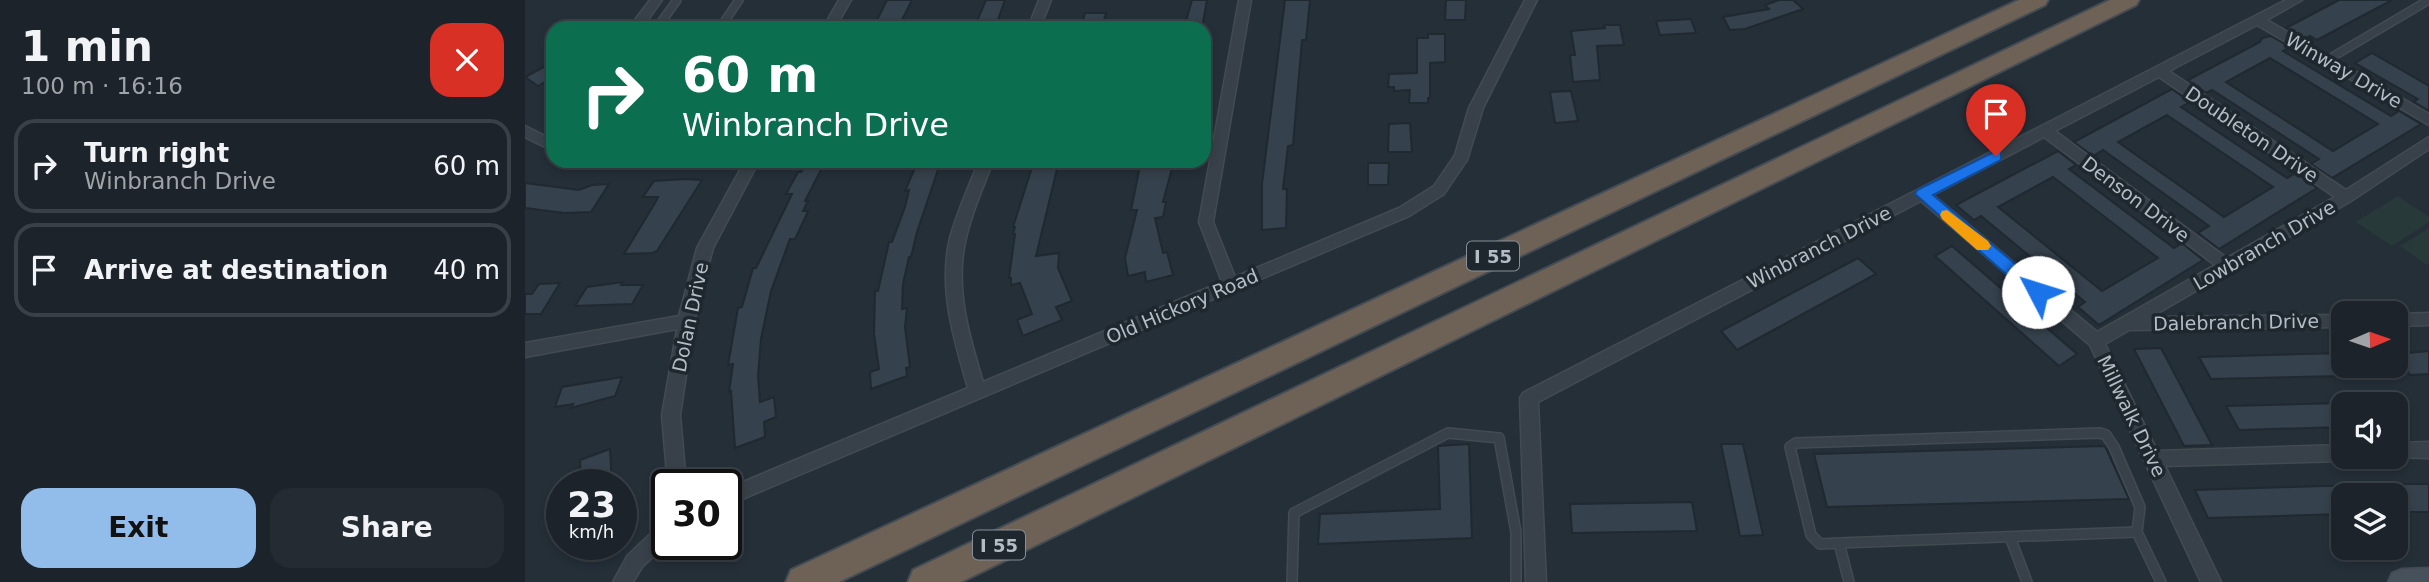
<!DOCTYPE html>
<meta charset="utf-8">
<style>
:root{--surface:#1c232a;--page:#252b32;--text:#f1f3f6;--muted:#a0a4a8;--line:#3a4047;--accent:#92bdeb}
body{margin:0;font-family:"DejaVu Sans",sans-serif;background:var(--page);color:var(--text);height:100vh;display:flex;flex-direction:column;font-size:26px;white-space:nowrap}
*{box-sizing:border-box;margin:0}
p{font-size:23px;color:var(--muted)}
.icon{flex:none;width:38px;height:38px;fill:none;stroke:currentColor;stroke-width:2;stroke-linecap:round;stroke-linejoin:round}
.map{position:relative;flex:1;overflow:hidden}
.details{display:flex;flex-direction:column;background:var(--surface);width:525px}
.details>*{flex:none}
.top-card{position:absolute;left:21px;top:21px;width:665px;height:147px;border-radius:21px;box-shadow:0 4px 10px #0003,0 0 0 2px var(--line);background:#0b6e4f;color:#fff;overflow:hidden}
.needle{width:46px;rotate:88deg}
.controls{position:absolute;left:1806px;top:301px;display:grid;gap:14px}
.controls a{display:grid;place-items:center;width:77px;height:77px;border-radius:14px;background:var(--surface);box-shadow:0 4px 10px #0003,0 0 0 2px var(--line);font-size:35px}
.speed{position:absolute;left:21px;top:469px;display:flex;gap:14px;font-size:35px;font-weight:700;text-align:center}
.speed>*{display:grid;place-content:center;width:91px;height:91px;border-radius:50%;background:var(--surface);box-shadow:0 4px 10px #0003,0 0 0 2px var(--line);line-height:1}
.speed small{font-size:18px;font-weight:400}
.speed .limit{border:4px solid #111;border-radius:10px;background:#fff;color:#111}
.pin{position:absolute;display:grid;place-items:center;width:60px;height:60px;color:#fff;margin:-72px -30px;border-radius:50% 50% 50% 0;rotate:-45deg;box-shadow:0 0 7px #0007}
.pin .icon{rotate:45deg}
.me{position:absolute;width:77px;margin:-38px;rotate:310deg;stroke-linejoin:round;filter:drop-shadow(0 0 5px #0008)}
.turn{display:flex;align-items:center;gap:24px;height:147px;padding:0 21px;font-size:32px}
.turn .icon{width:91px;height:91px;stroke-width:2.5}
.turn b{display:block;font-size:49px;line-height:60px}
.round{display:grid;place-items:center;flex:none;width:74px;height:74px;border-radius:21px;background:var(--page)}
.summary{display:flex;align-items:center;justify-content:space-between;height:119px;padding:0 21px}
h1{font-size:42px;font-weight:700;line-height:52px}
.action{display:flex;gap:14px;margin-top:auto;padding:14px 21px}
.action a{flex:1;height:80px;border-radius:21px;background:var(--accent);color:#111;font-size:28px;font-weight:700;line-height:80px;text-align:center}
.action a+a{background:var(--page);color:var(--text)}
ul{padding:0;list-style:none}
li{display:flex;align-items:center;gap:21px;height:94px;margin:0 14px 10px;padding:0 7px;border:4px solid var(--line);border-radius:21px}
li div{flex:1}
li b{display:block;font-size:26px}
li em{font-style:normal}
main{display:flex;flex:1;min-height:0}
.map>svg:first-child{display:block}
</style>
<main>
<section class="details">
<div class="summary"><div><h1>1 min</h1><p>100 m · 16:16</p></div><a class="round" style="background:#d93025;color:#fff"><svg class="icon" aria-label="close" viewBox="0 0 24 24"><path d="M6 6l12 12M18 6L6 18"/></svg></a></div>
<ul>
<li><svg class="icon" aria-label="right" viewBox="0 0 24 24"><path d="M7 20v-9h11M14 6l5 5-5 5"/></svg><div><b>Turn right</b><p>Winbranch Drive</p></div><em>60 m</em></li>
<li><svg class="icon" aria-label="arrive" viewBox="0 0 24 24"><path d="M6 21V4h12l-3 4 3 4H6"/></svg><div><b>Arrive at destination</b></div><em>40 m</em></li>
</ul>
<div class="action"><a>Exit</a><a>Share</a></div>
</section>
<div class="map">
<svg width="1904" height="582" viewBox="0 0 1904 582">
<rect width="100%" height="100%" fill="#252f38"/>
<!-- green -->
<g fill="#273939">
<polygon points="1873,196 1904,217 1904,222 1867,246 1831,222"/>
<polygon points="1904,228 1904,263 1902,265 1875,246"/>
</g>
<!-- building -->
<g fill="#35414c" stroke="#202830" stroke-width="2" fill-rule="evenodd">
<polygon points="362,0 387,0 373,28 348,28"/>
<polygon points="461,0 480,0 470,28 449,28"/>
<polygon points="667,0 682,0 677,28 659,28"/>
<polygon points="760,0 785,0 781,40 777,40 768,145 763,146 758,189 762,189 761,228 737,230 737,184"/>
<polygon points="921,0 941,0 940,20 920,20"/>
<polygon points="1254,0 1268,0 1278,9 1220,29 1205,30 1198,17 1244,9 1240,5"/>
<polygon points="1814,0 1867,0 1792,40 1785,36 1780,39 1761,28"/>
<polygon points="560,13 581,13 577,28 556,28"/>
<polygon points="1166,19 1171,33 1135,35 1131,21"/>
<polygon points="1079,25 1095,25 1099,45 1072,46 1075,80 1048,82 1045,55 1050,55 1046,31 1080,28"/>
<polygon points="903,34 920,34 920,62 905,63 905,98 903,98 903,103 884,103 885,90 869,91 869,87 863,87 864,74 892,73 892,38 903,38"/>
<path d="M1746,36l19,11 -7,4 108,65 8,-5 22,13 -89,54 -21,-14 8,-5 -107,-69 -6,3 -18,-13 72,-38 2,-4zM1745,58l108,66 -45,27 -107,-69z"/>
<polygon points="1847,53 1904,86 1904,111 1889,102 1893,99 1830,63"/>
<polygon points="28,62 28,77 13,86 0,77"/>
<path d="M1647,89l18,13 -9,5 106,71 9,-5 21,15 -98,61 -21,-16 11,-7 -106,-76 -10,6 -19,-14zM1642,115l106,72 -49,30 -106,-75z"/>
<polygon points="1046,91 1053,121 1030,123 1025,92"/>
<polygon points="885,123 887,152 863,152 864,124"/>
<path d="M1533,151l18,14 -7,4 105,79 8,-5 21,17 -104,65 -21,-18 7,-5 -104,-86 -7,4 -18,-15zM1528,177l105,81 -56,33 -104,-84z"/>
<polygon points="393,161 416,161 392,232 386,257 384,257 378,284 377,309 382,308 380,327 385,367 381,368 382,376 346,389 345,372 354,369 349,334 350,291 353,291 364,242 367,242 380,207 384,190 380,191"/>
<polygon points="509,161 534,161 511,256 534,253 533,268 547,301 531,307 537,320 498,336 492,320 507,314 495,283 486,285 486,278 484,278 490,234 488,234 490,227 488,227"/>
<polygon points="616,161 649,161 638,202 641,202 638,217 630,218 638,253 642,252 648,275 621,282 620,272 603,276 600,258 612,210 606,210"/>
<polygon points="300,162 280,201 283,201 278,211 283,211 281,216 270,239 265,239 246,291 236,339 233,376 235,402 249,397 251,417 239,422 240,437 210,448 206,391 204,392 208,364 203,365 213,308 217,307 228,268 231,268 267,194 261,194 273,172 276,172 281,163"/>
<polygon points="843,163 864,163 863,185 843,185"/>
<polygon points="161,179 177,180 132,251 127,253 99,254 130,203 133,197 118,197 129,181"/>
<polygon points="0,183 54,190 67,185 84,184 66,212 39,213 0,208"/>
<polygon points="1427,246 1552,354 1534,366 1410,256"/>
<polygon points="1333,258 1351,274 1212,350 1196,331"/>
<polygon points="98,282 96,285 118,285 107,304 50,306 62,287"/>
<polygon points="35,283 16,314 0,314 0,294 7,294 14,284"/>
<polygon points="1636,348 1687,445 1659,446 1609,349"/>
<polygon points="1904,351 1904,374 1885,375 1871,354"/>
<polygon points="1818,353 1818,376 1686,379 1674,357"/>
<polygon points="97,377 90,396 46,408 48,404 30,407 37,387"/>
<polygon points="1818,403 1818,427 1714,430 1701,406"/>
<polygon points="944,444 947,538 793,544 795,514 915,509 913,446"/>
<polygon points="1196,444 1218,444 1238,535 1215,536"/>
<polygon points="1580,446 1604,499 1302,507 1289,454"/>
<polygon points="85,449 87,485 56,485 55,460"/>
<rect x="1871" y="484" width="33" height="28"/>
<polygon points="1797,486 1818,486 1818,514 1683,518 1670,490"/>
<polygon points="1167,502 1172,531 1047,533 1045,504"/>
</g>
<g fill="none" stroke-linecap="round" stroke-linejoin="round">
<!-- service-far1 casing -->
<g stroke="#424a52" stroke-width="10">
<g id="service-far1">
<polyline points="132,28 152,0"/>
<polyline points="195,28 214,0"/>
<polyline points="1802,60 1904,0"/>
</g>
</g>
<!-- service casing -->
<g stroke="#424a52" stroke-width="12">
<g id="service">
<polyline points="1485,537 1502,582"/>
<polyline points="1314,543 1612,532"/>
<polyline points="767,582 769,513 923,433 974,438 991,532 991,582"/>
<polyline points="1324,582 1314,543 1295,544 1286,535 1265,447 1271,443 1575,433 1581,435 1589,447 1615,507 1612,532 1636,582"/>
</g>
</g>
<!-- minor casing -->
<g stroke="#424a52" stroke-width="3">
<g id="minor">
<polygon points="125,0 137,0 117,28 104,28"/>
<polygon points="314,0 326,0 310,28 298,28"/>
<polygon points="514,0 526,0 515,28 503,28"/>
<path d="M714,0h12l-38,222 22,55 164,-69 35,-22 21,-31 14,-47 56,-108h12l-54,108 -16,52 -23,34 -35,22 -683,290v-17l242,-101c-14,-48 -30,-100 -18,-150 7,-26 19,-52 29,-77h14c-9,25 -21,50 -27,77 -12,48 3,98 17,144l239,-100 -23,-60z"/>
<path d="M1761,0h16l-35,20 162,94v11l-172,-100 -88,46 177,119 83,-53v12l-78,52 -200,116 192,-2v12l-214,3 -24,14 52,107 186,-6v12h7l-7,4 -178,5 56,116h-20l-111,-237 -169,-144 -383,201 8,180h-20l-6,-184 3,-5zM1634,77l176,120 -108,61 -172,-127zM1519,137l171,128 -118,67 -164,-137z"/>
<polygon points="0,126 28,140 28,151 0,137"/>
<polygon points="220,161 234,161 188,248 169,321 155,415 161,485 143,485 137,415 152,329 0,357 0,343 154,316 172,248"/>
<polygon points="1904,313 1904,325 1871,326 1871,314"/>
<polygon points="1904,442 1904,458 1865,457 1871,457 1871,443"/>
<polygon points="142,522 142,544 117,567 108,582 88,582 103,555 135,525"/>
</g>
</g>
<!-- secondary casing -->
<g stroke="#424a52" stroke-width="3">
<polygon id="secondary" points="1904,568 1904,582 1863,582 1867,573 1877,569"/>
</g>
<!-- motorway casing -->
<g stroke="#444c54" stroke-width="4">
<g id="motorway">
<polygon points="1494,0 1523,0 1520,5 314,582 261,582 266,570"/>
<polygon points="1585,0 1614,0 1611,5 436,582 383,582 388,570"/>
</g>
</g>
<!-- service-far1 -->
<use href="#service-far1" stroke="#384149" stroke-width="7"/>
<!-- service -->
<use href="#service" stroke="#384149" stroke-width="9"/>
<!-- minor -->
<use href="#minor" fill="#384149" fill-rule="evenodd"/>
<!-- secondary -->
<use href="#secondary" fill="#47515b" fill-rule="evenodd"/>
<!-- motorway -->
<use href="#motorway" fill="#6e6256" fill-rule="evenodd"/>
</g>
<!-- route -->
<polygon fill="#1a73e8" stroke="#114b97" stroke-width="2" points="1471,151 1476,152 1476,160 1408,195 1519,288 1521,292 1513,299 1507,297 1390,194 1392,190"/>
<!-- slow -->
<polygon fill="#f59e0b" points="1422,210 1463,241 1466,246 1463,250 1452,250 1417,219 1415,215 1417,211"/>
<g text-anchor="middle" dominant-baseline="central" stroke-width="7" stroke-linejoin="round" paint-order="stroke">
<!-- shield labels -->
<g fill="#1e262e" stroke="#878f98" stroke-width="2">
<rect x="942" y="241.5" width="52" height="29" rx="5"/>
<rect x="448" y="530.5" width="52" height="29" rx="5"/>
</g>
<g font-size="18" font-weight="bold" fill="#b4bcc5">
<text x="968" y="256">I 55</text>
<text x="474" y="545">I 55</text>
</g>
<!-- street labels -->
<g font-size="19" fill="#b4bcc5" stroke="#1e262e">
<text transform="translate(1819 70) rotate(30)">Winway Drive</text>
<text transform="translate(1727 134) rotate(34)">Doubleton Drive</text>
<text transform="translate(1611 199) rotate(37)">Denson Drive</text>
<text transform="translate(1739 245) rotate(-30)">Lowbranch Drive</text>
<text transform="translate(1294 247) rotate(-27)">Winbranch Drive</text>
<text transform="translate(657 306) rotate(-23)">Old Hickory Road</text>
<text transform="translate(165 317) rotate(-78)">Dolan Drive</text>
<text transform="translate(1711 322) rotate(-1)">Dalebranch Drive</text>
<text transform="translate(1607 416) rotate(64)">Millwalk Drive</text>
</g>
</g>
</svg>
<div class="controls">
<a><svg class="needle" viewBox="-14 -14 28 28"><path d="M0-13l5 13h-10z" fill="#e53935"/><path d="M0 13l5-13h-10z" fill="#a0a4a8"/></svg></a>
<a><svg class="icon" aria-label="sound" viewBox="0 0 24 24"><path d="M4 9h4l5-4v14l-5-4H4zM17 9q2 3 0 6"/></svg></a>
<a><svg class="icon" aria-label="layers" viewBox="0 0 24 24"><path d="M12 4l9 5-9 5-9-5zM3 14l9 5 9-5"/></svg></a>
</div>
<div class="speed"><div>23<small>km/h</small></div><div class="limit">30</div></div>
<div class="pin" style="left:1471px;top:156px;background:#d93025"><svg class="icon" aria-label="arrive" viewBox="0 0 24 24"><path d="M6 21V4h12l-3 4 3 4H6"/></svg></div>
<svg class="me" style="left:1513px;top:292px" viewBox="-20 -20 40 40"><circle r="19" fill="#fff"/><path d="M0-13L10 11 0 6-10 11z" fill="#1a73e8"/></svg>
<div class="top-card">
<div class="turn"><svg class="icon" aria-label="right" viewBox="0 0 24 24"><path d="M7 20v-9h11M14 6l5 5-5 5"/></svg><div><b>60 m</b>Winbranch Drive</div></div>
</div>
</div>
</main>
